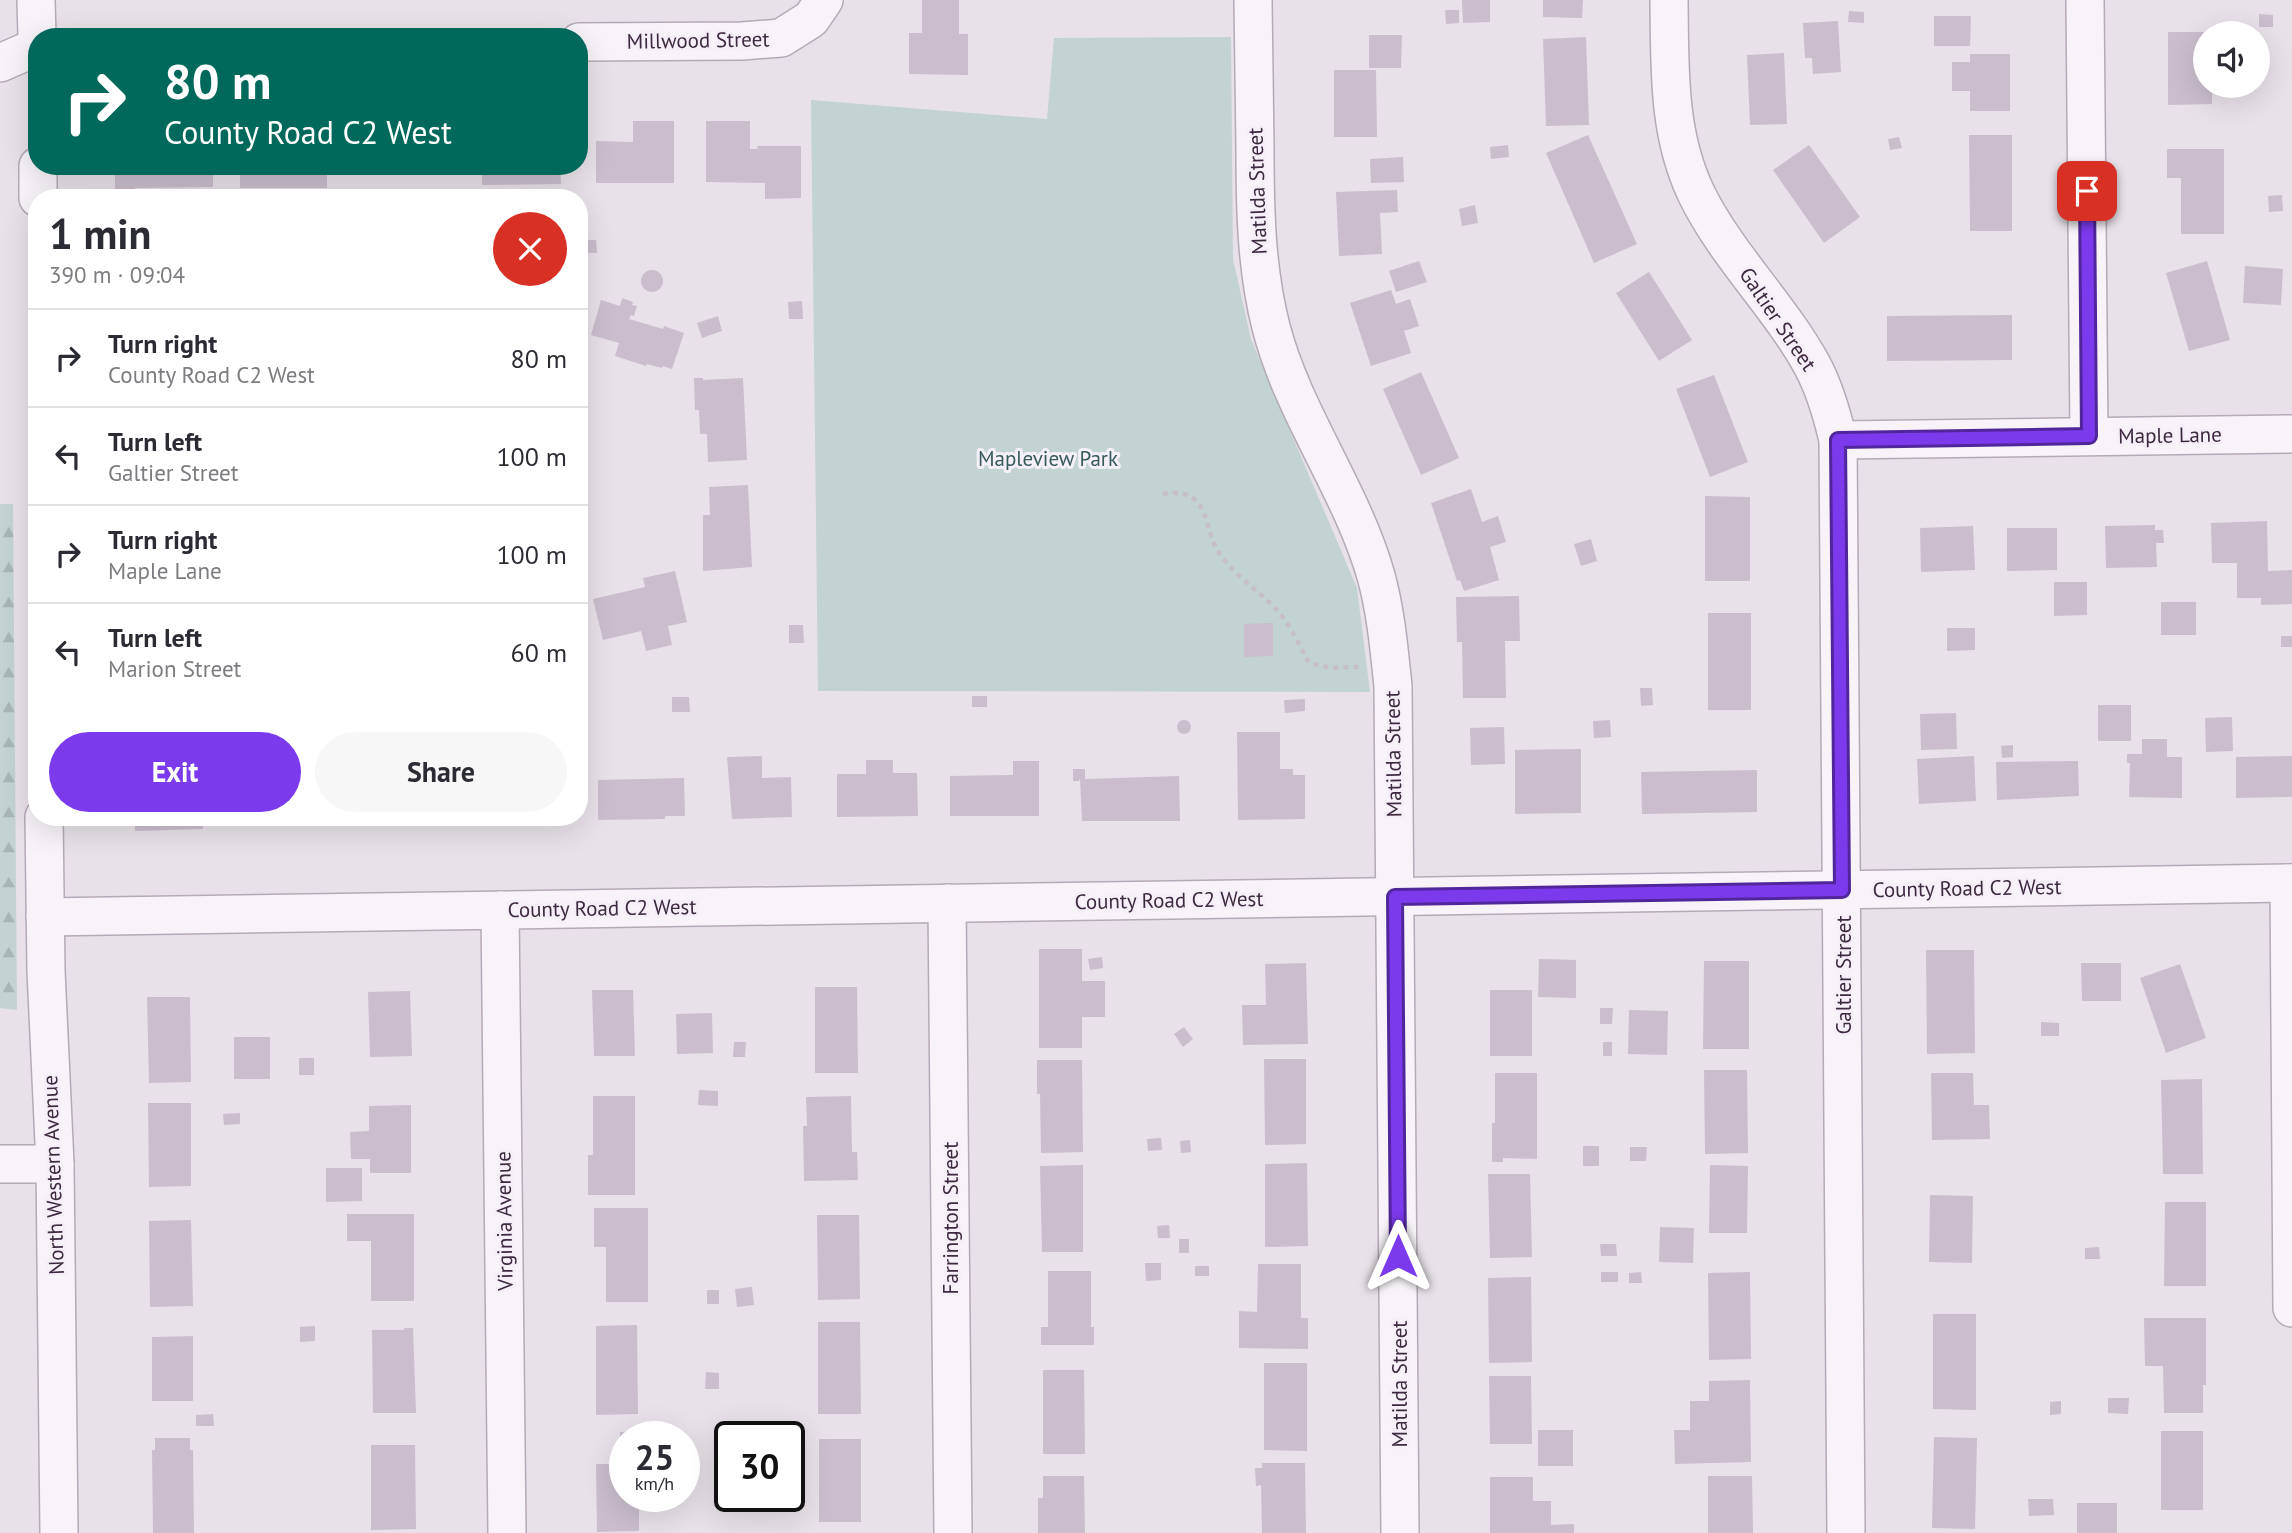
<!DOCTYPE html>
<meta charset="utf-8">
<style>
:root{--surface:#fff;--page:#f7f7f7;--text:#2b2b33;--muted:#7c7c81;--line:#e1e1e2;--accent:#7c3aed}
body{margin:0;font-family:"PT Sans",sans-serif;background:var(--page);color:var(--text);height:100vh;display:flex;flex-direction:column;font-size:26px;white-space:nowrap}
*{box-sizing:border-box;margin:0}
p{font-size:23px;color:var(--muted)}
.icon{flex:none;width:38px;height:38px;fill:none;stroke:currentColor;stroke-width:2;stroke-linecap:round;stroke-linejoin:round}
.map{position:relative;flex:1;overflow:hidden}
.side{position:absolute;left:28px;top:189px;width:560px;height:637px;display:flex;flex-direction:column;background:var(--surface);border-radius:28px;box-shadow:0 7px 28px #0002}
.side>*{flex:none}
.guide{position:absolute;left:28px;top:28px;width:560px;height:147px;border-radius:28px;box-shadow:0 7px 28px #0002;background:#00695c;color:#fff;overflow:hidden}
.buttons{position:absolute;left:2193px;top:21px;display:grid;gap:14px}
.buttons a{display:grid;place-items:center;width:77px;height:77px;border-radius:50%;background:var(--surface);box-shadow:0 7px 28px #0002;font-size:35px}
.speed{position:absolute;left:609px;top:1421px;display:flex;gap:14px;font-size:35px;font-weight:700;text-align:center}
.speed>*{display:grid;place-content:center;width:91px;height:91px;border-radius:50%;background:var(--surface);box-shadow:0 7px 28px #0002;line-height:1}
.speed small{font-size:18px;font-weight:400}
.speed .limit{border:4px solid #111;border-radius:10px;background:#fff;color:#111}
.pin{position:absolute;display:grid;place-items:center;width:60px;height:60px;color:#fff;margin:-30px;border-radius:14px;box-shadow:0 4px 10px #0006}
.me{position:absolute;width:77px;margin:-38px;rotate:0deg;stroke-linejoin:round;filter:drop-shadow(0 0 5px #0008)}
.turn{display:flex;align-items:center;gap:24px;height:147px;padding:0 21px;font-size:32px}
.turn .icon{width:91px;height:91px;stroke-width:2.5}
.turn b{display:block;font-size:49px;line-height:60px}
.round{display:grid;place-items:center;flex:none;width:74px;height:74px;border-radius:37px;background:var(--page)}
.summary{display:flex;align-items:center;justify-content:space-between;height:119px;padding:0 21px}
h1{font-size:42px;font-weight:700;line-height:52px}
.button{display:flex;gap:14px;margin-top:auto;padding:14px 21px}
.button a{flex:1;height:80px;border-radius:42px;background:var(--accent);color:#fff;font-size:28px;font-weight:700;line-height:80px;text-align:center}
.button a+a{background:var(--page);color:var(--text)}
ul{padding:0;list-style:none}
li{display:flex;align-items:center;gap:21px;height:98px;padding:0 21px;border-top:2px solid var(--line)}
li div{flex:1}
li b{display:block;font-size:26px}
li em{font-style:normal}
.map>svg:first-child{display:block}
</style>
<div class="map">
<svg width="2292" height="1533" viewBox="0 0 2292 1533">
<defs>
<pattern id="forest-firs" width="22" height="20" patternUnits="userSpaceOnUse" patternTransform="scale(1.75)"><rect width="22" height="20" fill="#c2d3d2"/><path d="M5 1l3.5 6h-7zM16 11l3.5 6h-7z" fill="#a8b5b6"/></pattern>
</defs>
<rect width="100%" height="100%" fill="#e8e1e9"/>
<!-- forest -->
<polygon fill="url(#forest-firs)" points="0,504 13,504 17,1010 0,1008"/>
<!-- green -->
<polygon fill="#c2d3d2" points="1231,37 1233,259 1251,339 1357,588 1370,692 818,691 811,100 1047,119 1054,38"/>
<!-- building -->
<g fill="#cabecc">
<polygon points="922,0 959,0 959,34 968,34 968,75 909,74 909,33 922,33"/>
<polygon points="1462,0 1490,0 1490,22 1463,23"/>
<polygon points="1543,0 1583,0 1582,18 1543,17"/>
<polygon points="1445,10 1459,10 1459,23 1446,24"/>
<polygon points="1849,11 1864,12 1864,23 1848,22"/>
<polygon points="2259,14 2273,15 2273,27 2259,27"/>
<polygon points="1934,16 1971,16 1970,46 1934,46"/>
<polygon points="1838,21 1841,72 1813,74 1812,58 1805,58 1803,23"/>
<polygon points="2168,32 2205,32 2205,86 2212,86 2212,104 2168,105"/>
<polygon points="1369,35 1402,35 1401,68 1369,68"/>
<polygon points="1586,37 1589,125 1546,126 1543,39"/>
<polygon points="1784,53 1787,124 1750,125 1747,55"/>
<polygon points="1970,54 2010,54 2010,111 1970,111 1970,91 1952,91 1952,62 1970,62"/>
<polygon points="1334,70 1376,70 1377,137 1334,137"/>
<polygon points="633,121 674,121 674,183 596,183 596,141 633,142"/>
<polygon points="706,121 750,121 750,149 758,149 757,146 801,146 801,198 765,199 765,183 706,182"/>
<polygon points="1588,135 1637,244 1594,263 1546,153"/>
<polygon points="1969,135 2012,135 2012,231 1970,231"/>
<polygon points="1899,137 1902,148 1890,150 1888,139"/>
<polygon points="1508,145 1509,157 1491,159 1490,147"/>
<polygon points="1809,145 1860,217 1824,243 1773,170"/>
<polygon points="2167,149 2224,149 2224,234 2181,234 2181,178 2167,178"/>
<polygon points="1403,157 1404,182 1371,183 1370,159"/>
<polygon points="115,166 213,166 213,187 135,188 135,198 115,198"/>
<rect x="240" y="166" width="87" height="22"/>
<polygon points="482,166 560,166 561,184 482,185"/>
<polygon points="1397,190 1398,212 1380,213 1382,254 1339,256 1336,192"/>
<polygon points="2282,195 2283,211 2269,212 2268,196"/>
<polygon points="1475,205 1478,223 1462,226 1459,209"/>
<polygon points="581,240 596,240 597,253 581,253"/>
<polygon points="1419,261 1427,282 1396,292 1389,271"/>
<polygon points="2207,261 2230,340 2189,351 2166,273"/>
<polygon points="2245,266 2283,269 2281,305 2243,303"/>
<circle cx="652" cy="281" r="11"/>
<polygon points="1649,272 1692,340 1659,361 1616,293"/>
<polygon points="1391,290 1396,304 1410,299 1419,326 1404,331 1411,353 1371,366 1350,303"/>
<polygon points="622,298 633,302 632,305 637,306 634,316 631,315 629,319 663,329 664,326 684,333 672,369 662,366 662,368 647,364 646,366 615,356 619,343 591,335 601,300 620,306"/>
<polygon points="802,301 803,319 789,319 788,302"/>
<polygon points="2012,315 2012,360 1887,361 1887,316"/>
<polygon points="718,316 722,331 702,338 697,323"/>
<polygon points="1421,372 1459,458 1421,475 1383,389"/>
<polygon points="1714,375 1748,462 1710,477 1676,389"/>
<polygon points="694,378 703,378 703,380 743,378 747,460 708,462 707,434 700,434 699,410 695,410"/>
<polygon points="748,485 752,567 703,571 703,515 710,515 709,487"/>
<polygon points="1471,489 1482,522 1498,516 1506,542 1490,547 1499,580 1464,591 1460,580 1457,581 1431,503"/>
<polygon points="1705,496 1750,497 1750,581 1705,581"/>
<polygon points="2267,521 2268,571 2292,570 2292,604 2261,605 2261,598 2237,598 2237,563 2212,563 2211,523"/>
<polygon points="2155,525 2155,530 2163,530 2164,543 2156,543 2157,567 2106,568 2105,526"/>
<polygon points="1973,526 1975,570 1921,572 1920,528"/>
<polygon points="2007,528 2057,528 2057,570 2007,571"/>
<polygon points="1591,539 1597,561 1581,566 1574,544"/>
<polygon points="675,571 687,622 668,626 672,645 646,651 641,631 603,640 593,599 645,587 643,578"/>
<polygon points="2054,582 2087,582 2087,615 2054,616"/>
<polygon points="1519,596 1520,641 1505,641 1506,698 1463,698 1462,642 1457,642 1456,597"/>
<rect x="2161" y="602" width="35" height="33"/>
<rect x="1708" y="613" width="43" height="97"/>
<polygon points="1273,623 1273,656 1244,657 1244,624"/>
<polygon points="789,625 803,625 804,643 789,643"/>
<polygon points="1947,628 1975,628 1975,650 1947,651"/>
<rect x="2281" y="636" width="11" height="11"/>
<polygon points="1640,688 1652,688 1653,705 1641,706"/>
<rect x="972" y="696" width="15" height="11"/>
<polygon points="672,697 689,697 690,712 672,712"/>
<polygon points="1305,699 1305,711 1285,713 1284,700"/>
<rect x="2098" y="705" width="33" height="36"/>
<polygon points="1956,713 1957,749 1921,750 1920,714"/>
<polygon points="2232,717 2233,751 2206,752 2205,718"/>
<circle cx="1184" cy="727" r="7"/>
<polygon points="1610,720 1611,737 1594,738 1593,721"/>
<polygon points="1504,727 1505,764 1471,765 1470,728"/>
<polygon points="1237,732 1280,732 1280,769 1293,769 1293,775 1305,775 1305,819 1238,820"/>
<polygon points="2142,739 2167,739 2167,757 2182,757 2182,798 2129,797 2130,763 2127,763 2127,754 2142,754"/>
<polygon points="2013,745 2013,757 2002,758 2001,746"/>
<polygon points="1581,749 1581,813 1515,814 1515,750"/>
<polygon points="762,756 762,778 791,777 792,817 732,819 727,757"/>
<polygon points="1974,756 1976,801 1919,804 1917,759"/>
<polygon points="2292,756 2292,797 2236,798 2236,757"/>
<polygon points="866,760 893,760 893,773 917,773 918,816 837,817 837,774 866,774"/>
<polygon points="1013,761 1039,761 1039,816 950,816 950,776 1013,775"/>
<polygon points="2078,761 2079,796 1997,800 1996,762"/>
<polygon points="1073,769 1085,769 1085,779 1179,776 1180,821 1082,821 1080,778 1079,781 1073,781"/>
<polygon points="1757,770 1757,812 1642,814 1641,772"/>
<polygon points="684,778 685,816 665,816 665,819 598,820 598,780"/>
<polygon points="135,817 203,817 203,829 135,831"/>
<polygon points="249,817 329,817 329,826 250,826"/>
<polygon points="369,817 448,817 448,822 369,823"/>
<polygon points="484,817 565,817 565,820 484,822"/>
<polygon points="1039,949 1082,949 1082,981 1105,981 1105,1017 1082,1017 1082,1048 1039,1048"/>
<polygon points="1926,950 1974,950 1975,1053 1927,1054"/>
<polygon points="1102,957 1103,968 1090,970 1088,959"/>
<polygon points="1539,959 1576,960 1576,998 1538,997"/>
<polygon points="1704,961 1749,961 1749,1049 1703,1049"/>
<polygon points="1306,963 1308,1044 1243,1045 1242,1005 1266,1005 1265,964"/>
<polygon points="2081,963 2121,963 2121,1001 2082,1001"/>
<polygon points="2180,964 2206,1038 2166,1053 2140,978"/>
<polygon points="815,987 857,987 858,1073 815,1073"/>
<polygon points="592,990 633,990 635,1056 594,1056"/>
<rect x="1490" y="990" width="42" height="66"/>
<polygon points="410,991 412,1056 370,1057 368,992"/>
<polygon points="147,997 190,997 191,1082 149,1083"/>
<polygon points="1600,1008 1613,1008 1612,1024 1600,1024"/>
<polygon points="1629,1010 1668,1011 1667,1055 1628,1054"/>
<polygon points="712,1013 713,1053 677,1054 676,1014"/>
<polygon points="2041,1022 2059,1023 2059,1036 2041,1036"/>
<polygon points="1184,1027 1193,1039 1183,1047 1174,1034"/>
<rect x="234" y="1037" width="36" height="42"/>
<polygon points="734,1042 746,1042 745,1057 733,1057"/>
<rect x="1603" y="1042" width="9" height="14"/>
<rect x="299" y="1058" width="15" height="17"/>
<polygon points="1264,1059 1306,1059 1306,1144 1265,1145"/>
<polygon points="1037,1060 1082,1060 1083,1152 1041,1153 1040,1094 1037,1094"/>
<polygon points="1704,1070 1747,1070 1748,1153 1705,1154"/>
<polygon points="1495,1073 1537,1073 1537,1159 1503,1158 1503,1162 1492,1162 1492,1123 1495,1123"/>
<polygon points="1931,1073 1973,1073 1974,1105 1989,1105 1990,1139 1932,1140"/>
<polygon points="2202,1079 2203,1174 2163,1174 2161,1080"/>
<polygon points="699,1090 718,1091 718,1106 698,1105"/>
<polygon points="593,1096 635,1096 635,1195 588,1195 588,1155 593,1155"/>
<polygon points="851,1096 852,1152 857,1152 858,1180 804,1181 803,1126 807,1126 806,1097"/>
<polygon points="148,1103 191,1103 191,1186 149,1187"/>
<polygon points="411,1105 411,1173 370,1173 370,1159 351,1159 350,1132 369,1131 369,1106"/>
<polygon points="240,1113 240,1124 224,1125 223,1114"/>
<polygon points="1161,1138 1162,1150 1148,1151 1147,1139"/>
<polygon points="1190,1140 1191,1152 1181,1153 1180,1141"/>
<rect x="1583" y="1146" width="16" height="20"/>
<polygon points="1630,1147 1647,1147 1646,1161 1630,1161"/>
<polygon points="1307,1163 1308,1246 1265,1247 1265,1164"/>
<polygon points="1083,1165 1083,1252 1042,1252 1040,1166"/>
<polygon points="1710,1165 1748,1166 1747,1233 1709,1233"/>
<polygon points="326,1168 362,1168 362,1201 326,1202"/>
<polygon points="1488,1174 1530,1174 1532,1257 1490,1258"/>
<polygon points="1930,1195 1973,1196 1972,1263 1929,1262"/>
<polygon points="2165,1202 2206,1202 2206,1286 2164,1286"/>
<polygon points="594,1208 648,1208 648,1302 606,1302 606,1247 594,1247"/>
<polygon points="347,1214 414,1214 414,1301 371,1301 371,1241 347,1241"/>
<polygon points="817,1215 859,1215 860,1299 818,1300"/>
<polygon points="191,1220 193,1306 150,1307 149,1221"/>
<polygon points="1169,1225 1170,1238 1158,1238 1157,1226"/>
<polygon points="1660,1227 1694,1228 1693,1263 1659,1262"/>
<rect x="1179" y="1239" width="10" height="14"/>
<polygon points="1600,1244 1616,1244 1617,1256 1601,1256"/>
<polygon points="2099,1247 2100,1259 2085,1259 2085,1248"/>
<polygon points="1145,1263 1161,1263 1161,1280 1146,1281"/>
<polygon points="1258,1264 1301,1264 1301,1318 1308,1318 1308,1349 1239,1348 1239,1311 1257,1312"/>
<rect x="1195" y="1266" width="14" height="10"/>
<polygon points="1048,1271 1091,1271 1091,1327 1094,1327 1094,1345 1041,1345 1041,1327 1048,1327"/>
<rect x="1601" y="1272" width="17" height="10"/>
<polygon points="1641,1272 1642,1283 1629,1283 1629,1273"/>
<polygon points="1750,1272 1751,1359 1709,1360 1708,1273"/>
<polygon points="1531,1277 1532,1362 1489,1363 1488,1278"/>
<polygon points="752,1287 754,1305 737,1307 735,1289"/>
<rect x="707" y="1290" width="12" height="14"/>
<polygon points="1933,1314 1976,1314 1976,1410 1933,1409"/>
<polygon points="2144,1318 2206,1318 2206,1385 2203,1385 2203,1413 2164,1413 2163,1366 2145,1366"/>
<polygon points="818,1322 860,1322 861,1414 818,1414"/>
<polygon points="637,1325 638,1414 596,1415 596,1326"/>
<polygon points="315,1326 315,1341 300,1342 300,1327"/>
<polygon points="404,1328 413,1328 416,1413 373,1413 372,1330 404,1330"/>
<polygon points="193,1336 193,1401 152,1401 152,1337"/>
<polygon points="1264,1363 1307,1363 1307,1451 1264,1450"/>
<polygon points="1043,1370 1084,1370 1085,1454 1043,1454"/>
<polygon points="706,1372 719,1373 719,1389 705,1389"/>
<polygon points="1489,1376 1531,1376 1532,1444 1490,1444"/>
<polygon points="1750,1380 1751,1462 1675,1464 1674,1430 1690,1430 1690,1401 1709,1401 1709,1381"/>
<polygon points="2108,1398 2129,1398 2128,1414 2108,1413"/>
<polygon points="2061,1401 2061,1414 2050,1415 2050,1402"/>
<polygon points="213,1414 214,1426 196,1426 196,1415"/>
<rect x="1538" y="1430" width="35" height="36"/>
<polygon points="664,1431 664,1437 625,1437 625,1496 642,1496 642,1502 639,1502 639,1531 597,1532 596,1464 620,1464 620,1432"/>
<rect x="2161" y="1431" width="42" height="79"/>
<polygon points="1934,1437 1977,1438 1975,1529 1932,1528"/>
<polygon points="155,1438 190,1438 190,1450 193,1450 194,1533 153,1533 152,1450 155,1450"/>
<rect x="819" y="1439" width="42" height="83"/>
<polygon points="371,1445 415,1445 416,1529 371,1530"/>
<polygon points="1262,1463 1305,1463 1306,1533 1262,1533 1261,1485 1256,1486 1255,1468 1262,1468"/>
<polygon points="1043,1476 1084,1476 1085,1533 1038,1533 1038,1498 1043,1498"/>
<polygon points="1708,1476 1752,1476 1753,1533 1708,1533"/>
<polygon points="1490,1477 1533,1477 1533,1501 1551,1501 1551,1525 1574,1524 1574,1533 1490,1533"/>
<polygon points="2028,1499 2053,1499 2054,1515 2029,1516"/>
<rect x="2077" y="1503" width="40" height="30"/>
</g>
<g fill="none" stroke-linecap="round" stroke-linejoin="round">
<!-- minor casing -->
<g stroke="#b5aab7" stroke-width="40">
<g id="minor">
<polyline points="36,0 37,37"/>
<path d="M1253,0c1,49 1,99 2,148 0,61 1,120 16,179 22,86 81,164 105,249 10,36 13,73 17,110l7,847"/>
<path d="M1669,0c1,66 -2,132 27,193 30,62 83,112 116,172 13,24 20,49 26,75l8,1093"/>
<polyline points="2085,0 2089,436"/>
<polyline points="579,42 742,41 781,38 811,19 824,0"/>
<polyline points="0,63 37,47"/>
<polyline points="38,166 38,198"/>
<polyline points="1838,440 2292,434"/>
<polyline points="44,817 46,971 55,1164 59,1533"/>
<polyline points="2289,883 2292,1308"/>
<polyline points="947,903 953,1533"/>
<polyline points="500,910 507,1533"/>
<polyline points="45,917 2292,883"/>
<polyline points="0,1164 55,1164"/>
</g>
</g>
<!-- path -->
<path stroke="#c7bec8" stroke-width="4.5" stroke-dasharray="5 5" stroke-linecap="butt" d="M1163,494c10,-2 22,-2 31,5 14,12 14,34 22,49 15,25 41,41 61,62 13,15 22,34 31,51 15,9 34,6 51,6"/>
<!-- minor -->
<use href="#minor" stroke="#f7f3f8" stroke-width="37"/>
</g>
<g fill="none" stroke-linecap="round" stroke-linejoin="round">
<!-- route casing -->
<g stroke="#51269a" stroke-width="18">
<polyline id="route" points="1398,1256 1395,897 1842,890 1838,440 2089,436 2087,191"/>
</g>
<!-- route -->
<use href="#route" stroke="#7c3aed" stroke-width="12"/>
</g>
<g text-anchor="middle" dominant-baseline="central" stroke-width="6" stroke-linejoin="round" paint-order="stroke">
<!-- street labels -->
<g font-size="21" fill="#3d2941" stroke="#f5f0f7">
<text transform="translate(698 40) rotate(-1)">Millwood Street</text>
<text transform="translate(1257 191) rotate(-92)">Matilda Street</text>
<text transform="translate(1778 319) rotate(56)">Galtier Street</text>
<text transform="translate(2170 435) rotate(-1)">Maple Lane</text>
<text transform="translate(1393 754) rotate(-91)">Matilda Street</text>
<text transform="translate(1967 888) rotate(-1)">County Road C2 West</text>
<text transform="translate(1169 900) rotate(-1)">County Road C2 West</text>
<text transform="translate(602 908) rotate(-1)">County Road C2 West</text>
<text transform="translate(1843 975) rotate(-90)">Galtier Street</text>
<text transform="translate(53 1175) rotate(-92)">North Western Avenue</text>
<text transform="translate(950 1218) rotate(-90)">Farrington Street</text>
<text transform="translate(504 1221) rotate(-91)">Virginia Avenue</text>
<text transform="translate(1399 1384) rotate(-90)">Matilda Street</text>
</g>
<!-- park labels -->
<g font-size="21" fill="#375b5c" stroke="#f5f0f7">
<text x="1048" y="458">Mapleview Park</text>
</g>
</g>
</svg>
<div class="buttons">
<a><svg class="icon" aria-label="sound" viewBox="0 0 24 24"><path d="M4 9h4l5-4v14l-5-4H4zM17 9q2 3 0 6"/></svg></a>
</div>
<div class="speed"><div>25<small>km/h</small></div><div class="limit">30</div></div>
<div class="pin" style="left:2087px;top:191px;background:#d93025"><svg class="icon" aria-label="arrive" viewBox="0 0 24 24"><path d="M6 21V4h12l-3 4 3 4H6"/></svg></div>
<svg class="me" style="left:1398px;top:1256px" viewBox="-20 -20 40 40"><path d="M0-17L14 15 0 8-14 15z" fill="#7c3aed" stroke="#fff" stroke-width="4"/></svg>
<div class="guide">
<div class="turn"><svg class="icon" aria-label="right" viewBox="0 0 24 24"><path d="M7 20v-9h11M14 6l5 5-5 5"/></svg><div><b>80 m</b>County Road C2 West</div></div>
</div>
<section class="side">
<div class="summary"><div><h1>1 min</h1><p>390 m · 09:04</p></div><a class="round" style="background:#d93025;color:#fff"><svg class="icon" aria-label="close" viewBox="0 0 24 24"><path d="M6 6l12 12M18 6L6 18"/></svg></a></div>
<ul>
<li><svg class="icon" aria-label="right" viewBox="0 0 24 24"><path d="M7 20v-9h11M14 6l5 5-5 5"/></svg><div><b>Turn right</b><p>County Road C2 West</p></div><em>80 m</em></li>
<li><svg class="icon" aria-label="left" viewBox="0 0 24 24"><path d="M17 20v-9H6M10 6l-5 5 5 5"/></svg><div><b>Turn left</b><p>Galtier Street</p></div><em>100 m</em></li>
<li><svg class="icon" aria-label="right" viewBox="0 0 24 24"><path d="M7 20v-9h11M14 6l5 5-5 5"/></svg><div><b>Turn right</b><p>Maple Lane</p></div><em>100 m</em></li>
<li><svg class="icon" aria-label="left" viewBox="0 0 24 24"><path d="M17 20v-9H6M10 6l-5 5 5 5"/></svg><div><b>Turn left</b><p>Marion Street</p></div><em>60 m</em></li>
</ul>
<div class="button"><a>Exit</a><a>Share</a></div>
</section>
</div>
